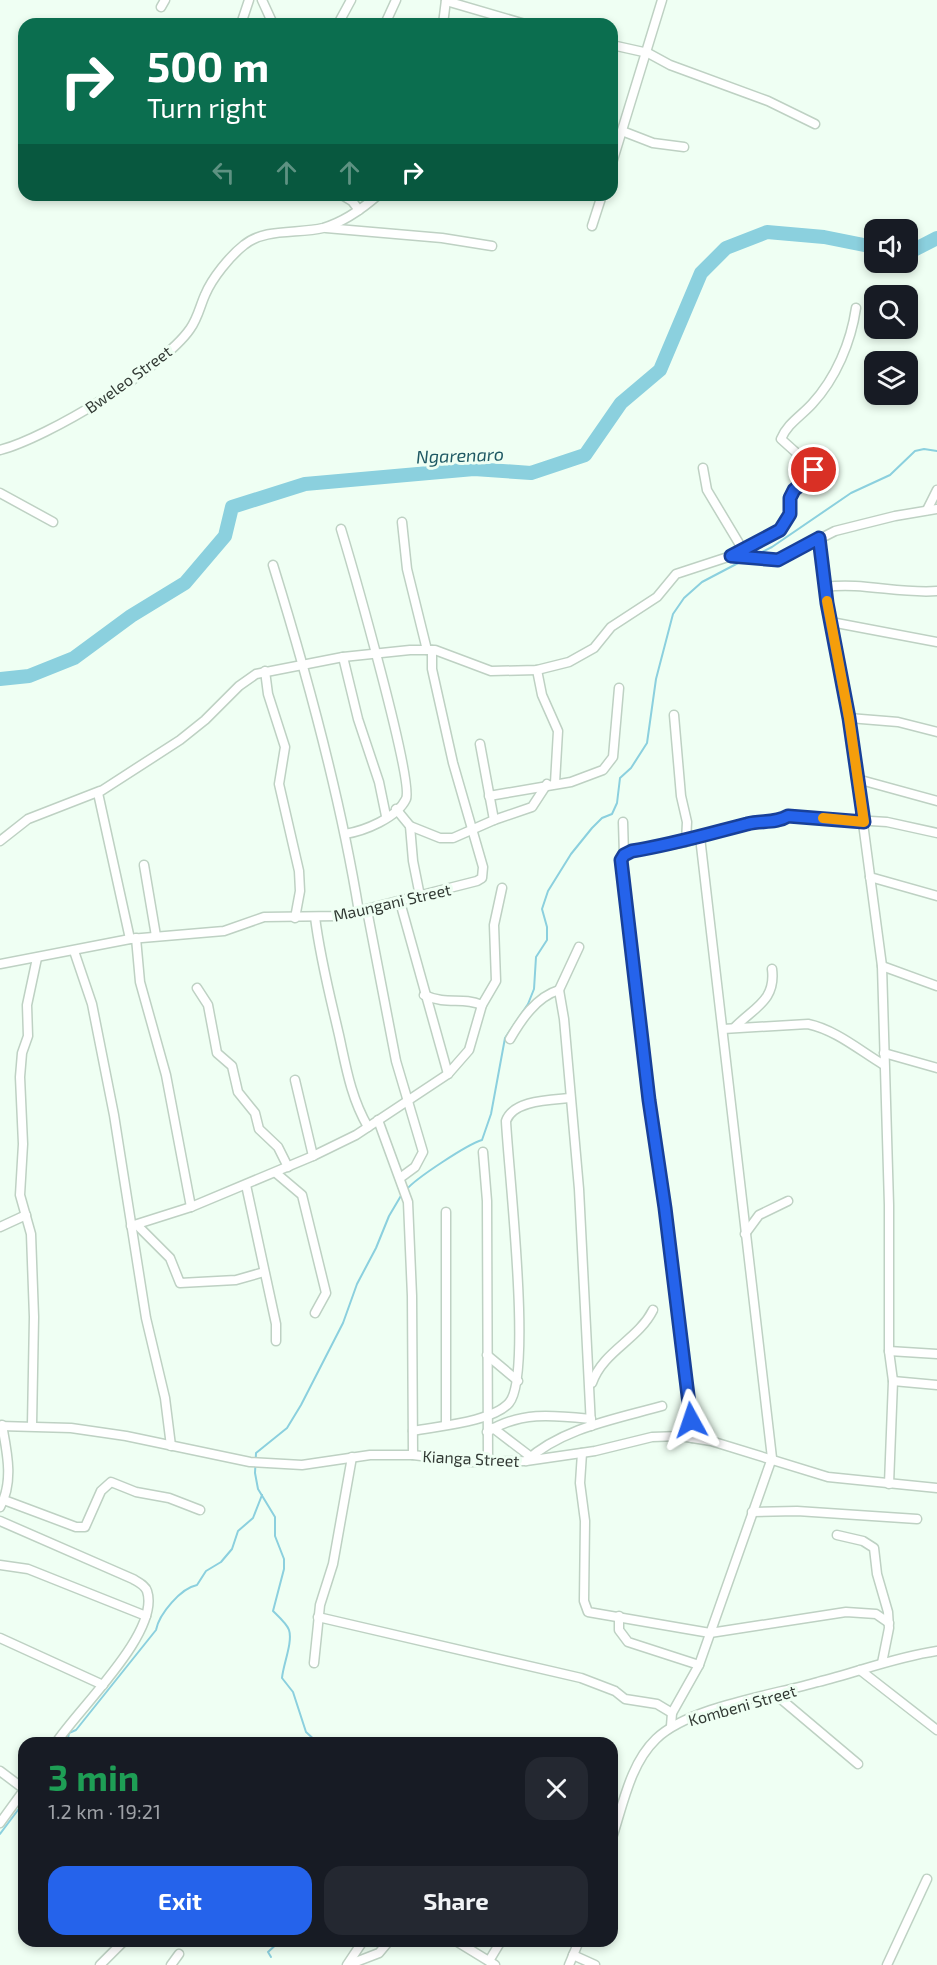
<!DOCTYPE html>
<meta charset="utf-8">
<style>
:root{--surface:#171b24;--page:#242831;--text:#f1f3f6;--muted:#9ea1a6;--accent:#2563eb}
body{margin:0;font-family:"Exo 2",sans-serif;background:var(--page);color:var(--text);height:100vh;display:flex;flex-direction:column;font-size:22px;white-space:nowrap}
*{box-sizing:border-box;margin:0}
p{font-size:20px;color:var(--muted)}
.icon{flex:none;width:33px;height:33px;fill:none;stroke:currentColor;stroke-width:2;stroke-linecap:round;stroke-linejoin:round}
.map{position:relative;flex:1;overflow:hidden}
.side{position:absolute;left:18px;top:1737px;width:600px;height:210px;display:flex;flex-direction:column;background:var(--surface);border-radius:18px;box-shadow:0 3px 9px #0003}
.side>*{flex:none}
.guide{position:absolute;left:18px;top:18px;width:600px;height:183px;border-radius:18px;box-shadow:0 3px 9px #0003;background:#0b6e4f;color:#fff;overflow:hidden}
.controls{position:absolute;left:864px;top:219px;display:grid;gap:12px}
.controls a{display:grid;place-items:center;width:54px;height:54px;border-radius:12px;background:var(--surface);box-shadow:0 3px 9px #0003;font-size:30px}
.pin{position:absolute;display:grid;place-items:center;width:51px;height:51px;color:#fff;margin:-26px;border:3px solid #fff;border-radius:50%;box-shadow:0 2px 6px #0007}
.me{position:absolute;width:66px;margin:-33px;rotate:355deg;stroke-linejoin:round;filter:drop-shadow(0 0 4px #0008)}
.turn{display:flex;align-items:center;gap:21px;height:126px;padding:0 30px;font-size:27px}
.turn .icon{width:78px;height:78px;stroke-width:2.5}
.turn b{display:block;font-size:42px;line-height:51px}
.lanes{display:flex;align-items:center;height:57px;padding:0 30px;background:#0003;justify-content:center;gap:30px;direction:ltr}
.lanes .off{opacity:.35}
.round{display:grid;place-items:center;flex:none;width:63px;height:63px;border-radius:18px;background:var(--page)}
.headline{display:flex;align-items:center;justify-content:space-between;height:102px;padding:0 30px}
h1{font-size:36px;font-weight:700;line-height:45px;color:#1e9e55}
.button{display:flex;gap:12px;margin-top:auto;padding:12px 30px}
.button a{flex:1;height:69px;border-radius:18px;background:var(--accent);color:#fff;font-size:24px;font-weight:700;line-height:69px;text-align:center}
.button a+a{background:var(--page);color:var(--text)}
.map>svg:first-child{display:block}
</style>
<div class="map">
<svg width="937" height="1965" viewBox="0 0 937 1965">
<rect width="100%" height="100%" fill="#effff3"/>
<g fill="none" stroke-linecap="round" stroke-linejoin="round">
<!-- stream -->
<g stroke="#8bd0de" stroke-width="2">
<polyline points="756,555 772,547 851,493 890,475 915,451 924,449 937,451"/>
<path d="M406,1190c10,-12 62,-46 76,-50l9,-26 14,-76 23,-34 6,-15 2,-32 11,-17v-13l-5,-18 6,-18 23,-37 21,-26 10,-10 10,-4 5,-11 3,-25 11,-10 16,-25 9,-64 17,-65 11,-16 18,-16 40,-21"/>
<path d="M67,1743l2,-10 7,-3 80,-100c3,-16 25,-42 41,-45l9,-14 15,-9 11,-13 6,-18 15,-13 9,-23"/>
<path d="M318,1743l-12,-11 -13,-40 -11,-14c1,-13 11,-36 7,-48 -2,-6 -11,-14 -16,-19l11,-42v-10l-9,-23v-19l-17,-28 -3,-16 1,-20 31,-25 14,-23 42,-82 14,-39 19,-36 13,-32 13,-22"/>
<polyline points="0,1834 24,1802"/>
<polyline points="271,1957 268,1952 280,1941"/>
</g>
<!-- river -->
<g stroke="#8bd0de" stroke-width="14">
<polyline points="908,253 937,238"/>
<polyline points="0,679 29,676 74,658 131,616 185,583 225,536 232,507 305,484 474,469 531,473 585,455 621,403 660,370 701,273 726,248 767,232 824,237 874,247"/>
</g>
<!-- minor casing -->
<g stroke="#bed1c3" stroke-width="11">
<g id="minor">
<polyline points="262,0 273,24"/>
<polyline points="446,1 525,24"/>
<polyline points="161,7 165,0"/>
<polyline points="241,24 249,0"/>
<polyline points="338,24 351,0"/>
<polyline points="385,24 396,0"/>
<polyline points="443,24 446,0"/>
<polyline points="612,45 648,53 670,65 768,101 815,124"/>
<polyline points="622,131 653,143 684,147"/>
<polyline points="612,163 662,0"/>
<polyline points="342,195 352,201 359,210"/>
<polyline points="592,226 602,195"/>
<polyline points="326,228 442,238 492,246"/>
<path d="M0,450c47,-12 163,-82 190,-121 8,-11 10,-23 15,-34 7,-17 25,-39 39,-50 20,-17 55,-11 79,-17 21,-6 39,-19 55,-33"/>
<polyline points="703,468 707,490 743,550"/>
<polyline points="0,493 53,522"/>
<polyline points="927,510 937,490"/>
<polyline points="402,522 407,569 427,650"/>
<path d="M341,529c10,33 73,252 65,270 -9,19 -42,32 -61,35"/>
<polyline points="819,538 827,603 849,718 882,966 889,1205 889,1351 893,1381 889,1484"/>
<path d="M732,556l48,-26 10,-16v-16l4,-8 19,-16 -2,-8 -30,-27c6,-15 20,-23 31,-35 24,-26 39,-62 44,-96"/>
<path d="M273,565c35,113 67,230 86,347"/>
<path d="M825,587c38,-5 74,7 112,4"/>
<polyline points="831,622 937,642"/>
<polyline points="343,657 358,719 379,782 386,816"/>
<polyline points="537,670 542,695 558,731 555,783"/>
<polyline points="265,671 268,694 285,747 279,784 299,871 300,891 295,918"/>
<polyline points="674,715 681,796 687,822 686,842"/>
<polyline points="849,718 898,722 937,732"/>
<polyline points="480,744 494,820"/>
<polyline points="857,779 937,801"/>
<polyline points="489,796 571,782 603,770 613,757 619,688"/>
<polyline points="396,809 410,826 413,861 420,896"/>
<polyline points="623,822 624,855"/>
<polyline points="410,826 440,838 453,838 494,820 532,807 547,784"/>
<polyline points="0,841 28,819 100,791"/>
<polyline points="144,865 156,936"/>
<polyline points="870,877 937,896"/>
<polyline points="400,902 448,1074"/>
<polyline points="367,910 396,1061 423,1152 415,1167 400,1178"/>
<path d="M315,917c5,41 15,79 24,118 7,32 12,63 29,92"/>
<polyline points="136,938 140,982 166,1075 191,1207"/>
<polyline points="130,939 98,793 180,740 205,720 239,686 256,674 343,657 410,650 435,650 491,671 537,670 569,662 594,648 611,627 657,597 676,574 731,556 778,560 835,531 895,516 937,509"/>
<polyline points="74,951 92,1004 114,1115 146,1318 165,1398 171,1446"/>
<polyline points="0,964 130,939 224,931 264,917 339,916 477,881 482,878 483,867 453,763 432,669 432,650"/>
<polyline points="882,966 937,986"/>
<polyline points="197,988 208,1005 217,1053 232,1066 238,1092 255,1113 259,1129 278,1147 288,1167"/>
<polyline points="559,990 564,1019 579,1189 591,1426"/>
<path d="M424,995c25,11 36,1 58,10"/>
<path d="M735,1027c20,-20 41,-27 37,-58"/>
<path d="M723,1029l85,-5c28,6 51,26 76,41"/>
<path d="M510,1039c11,-19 26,-42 49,-49l20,-43"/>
<polyline points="884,1053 937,1068"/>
<polyline points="295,1080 313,1156"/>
<polyline points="378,1120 408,1202 412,1296 413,1455"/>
<polyline points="483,1152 487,1201 488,1462"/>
<polyline points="276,1173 302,1195 326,1293 315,1313"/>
<polyline points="246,1185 276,1324 276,1341"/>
<polyline points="137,1225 170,1258 180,1283 236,1280 264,1272"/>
<polyline points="131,1226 191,1207 313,1156 356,1135 448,1074 469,1050 482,1005 496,981 494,925 502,888"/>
<polyline points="0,1227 26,1215"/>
<polyline points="745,1234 759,1215 788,1201"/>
<polyline points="889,1351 937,1354"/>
<polyline points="487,1355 518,1381"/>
<polyline points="893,1381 937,1385"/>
<path d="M592,1383c11,-32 46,-43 61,-73"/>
<polyline points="446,1424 446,1212"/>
<polyline points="32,1425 34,1317 31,1234 20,1195 23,1144 20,1077 22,1053 28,1036 27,1005 37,958"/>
<polyline points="0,1426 71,1428 126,1436 250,1462 302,1465 370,1455 413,1455 470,1462 526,1461 595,1451 652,1437 680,1436 711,1441 828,1477 937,1488"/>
<polyline points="493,1428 531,1457"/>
<path d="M413,1431c25,-5 79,-9 96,-28 24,-27 -1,-236 -3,-282 7,-21 45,-21 64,-23"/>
<path d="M487,1432c34,-21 66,-17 104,-13"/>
<polyline points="692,1438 690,1402 649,1100 621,860 632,851 686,842 749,823 778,822 788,816 887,822 937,833"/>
<polyline points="582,1453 580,1483 585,1521 584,1601 588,1612 710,1633 846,1612 876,1614 889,1623"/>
<path d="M526,1461c36,-33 90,-42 136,-55"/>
<polyline points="4,1500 76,1527 85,1527 101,1491 111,1482 136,1492 169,1498 200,1510"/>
<path d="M0,1507c14,-25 7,-55 2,-82"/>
<polyline points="752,1512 797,1511 917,1519"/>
<path d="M0,1521l133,58c5,3 12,6 14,12 14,41 -70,119 -91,152"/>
<polyline points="837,1535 863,1541 874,1548 877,1574 888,1612 889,1628 882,1663"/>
<polyline points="0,1565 28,1569 146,1616"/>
<polyline points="619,1616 619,1630 628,1642 699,1665"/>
<polyline points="318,1617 581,1678 615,1691 625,1699 657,1704 672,1713"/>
<polyline points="0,1638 103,1685"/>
<polyline points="314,1663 320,1605 333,1564 352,1457"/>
<polyline points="860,1670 937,1730"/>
<polyline points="775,1694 858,1764"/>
<polyline points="671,1726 672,1713 699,1665 772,1458 700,837"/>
<polyline points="0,1771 24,1789"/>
<polyline points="0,1823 24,1790"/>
<path d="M612,1838c11,-33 18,-74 44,-99 33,-32 117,-44 162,-57 40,-10 78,-25 119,-31"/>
<polyline points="456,1941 495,1965"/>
<polyline points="573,1955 595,1965"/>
<polyline points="489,1961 501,1941"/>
<polyline points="100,1965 124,1941"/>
<polyline points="171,1965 179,1954"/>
<polyline points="347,1965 363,1941"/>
<polyline points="348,1965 379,1953 389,1941"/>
<polyline points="569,1965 579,1941"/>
<polyline points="887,1965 927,1879"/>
</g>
</g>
<!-- minor -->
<use href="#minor" stroke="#fff" stroke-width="8"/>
</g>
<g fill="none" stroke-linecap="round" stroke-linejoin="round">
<!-- route casing -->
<g stroke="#184099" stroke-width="15">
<path id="route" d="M691,1420l-26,-212 -16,-108 -28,-240 3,-5 8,-4c39,-6 76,-17 115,-27 14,-4 28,0 41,-8l76,6 -15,-104 -22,-115 -8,-65 -41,22 -47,-4 49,-26 10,-16v-16l4,-8 19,-16 1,-4"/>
</g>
<!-- route -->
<use href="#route" stroke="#2563eb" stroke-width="10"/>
<!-- slow -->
<polyline stroke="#f59e0b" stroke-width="10" points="823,818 864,822 849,718 827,601"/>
</g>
<g text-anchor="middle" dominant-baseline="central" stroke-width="6" stroke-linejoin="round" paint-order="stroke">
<!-- street labels -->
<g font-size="16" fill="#333b35" stroke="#effff3">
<text transform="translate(128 379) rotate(-36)">Bweleo Street</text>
<text transform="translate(392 902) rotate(-13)">Maungani Street</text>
<text transform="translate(471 1458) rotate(3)">Kianga Street</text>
<text transform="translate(742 1705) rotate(-16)">Kombeni Street</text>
</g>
<!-- water labels -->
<g font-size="18" font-style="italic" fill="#1f5964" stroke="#effff3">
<text transform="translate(460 455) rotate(-2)">Ngarenaro</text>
</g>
</g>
</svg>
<div class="controls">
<a><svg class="icon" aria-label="sound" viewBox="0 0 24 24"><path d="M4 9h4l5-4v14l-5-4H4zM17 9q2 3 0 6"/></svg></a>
<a><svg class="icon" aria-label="search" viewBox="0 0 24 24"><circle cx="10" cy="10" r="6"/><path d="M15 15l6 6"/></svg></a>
<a><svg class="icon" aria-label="layers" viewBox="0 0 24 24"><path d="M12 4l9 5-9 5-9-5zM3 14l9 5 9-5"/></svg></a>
</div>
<div class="pin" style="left:814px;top:470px;background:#d93025"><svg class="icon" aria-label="arrive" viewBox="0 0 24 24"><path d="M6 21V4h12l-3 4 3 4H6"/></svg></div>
<svg class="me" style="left:691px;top:1420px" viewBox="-20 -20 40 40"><path d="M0-17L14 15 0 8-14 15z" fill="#2563eb" stroke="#fff" stroke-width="4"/></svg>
<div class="guide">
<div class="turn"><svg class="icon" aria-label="right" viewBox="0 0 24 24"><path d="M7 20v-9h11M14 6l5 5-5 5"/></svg><div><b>500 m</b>Turn right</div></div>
<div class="lanes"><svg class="icon off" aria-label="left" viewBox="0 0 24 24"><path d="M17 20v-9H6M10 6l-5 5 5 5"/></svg><svg class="icon off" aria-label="ahead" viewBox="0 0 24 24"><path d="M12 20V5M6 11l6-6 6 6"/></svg><svg class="icon off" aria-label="ahead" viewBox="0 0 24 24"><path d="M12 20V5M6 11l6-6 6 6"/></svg><svg class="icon" aria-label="right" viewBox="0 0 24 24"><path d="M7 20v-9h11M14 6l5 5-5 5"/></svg></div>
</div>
<section class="side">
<div class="headline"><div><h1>3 min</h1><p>1.2 km · 19:21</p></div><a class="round"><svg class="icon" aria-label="close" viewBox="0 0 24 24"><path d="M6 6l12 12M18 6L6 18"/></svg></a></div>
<div class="button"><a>Exit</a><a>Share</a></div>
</section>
</div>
